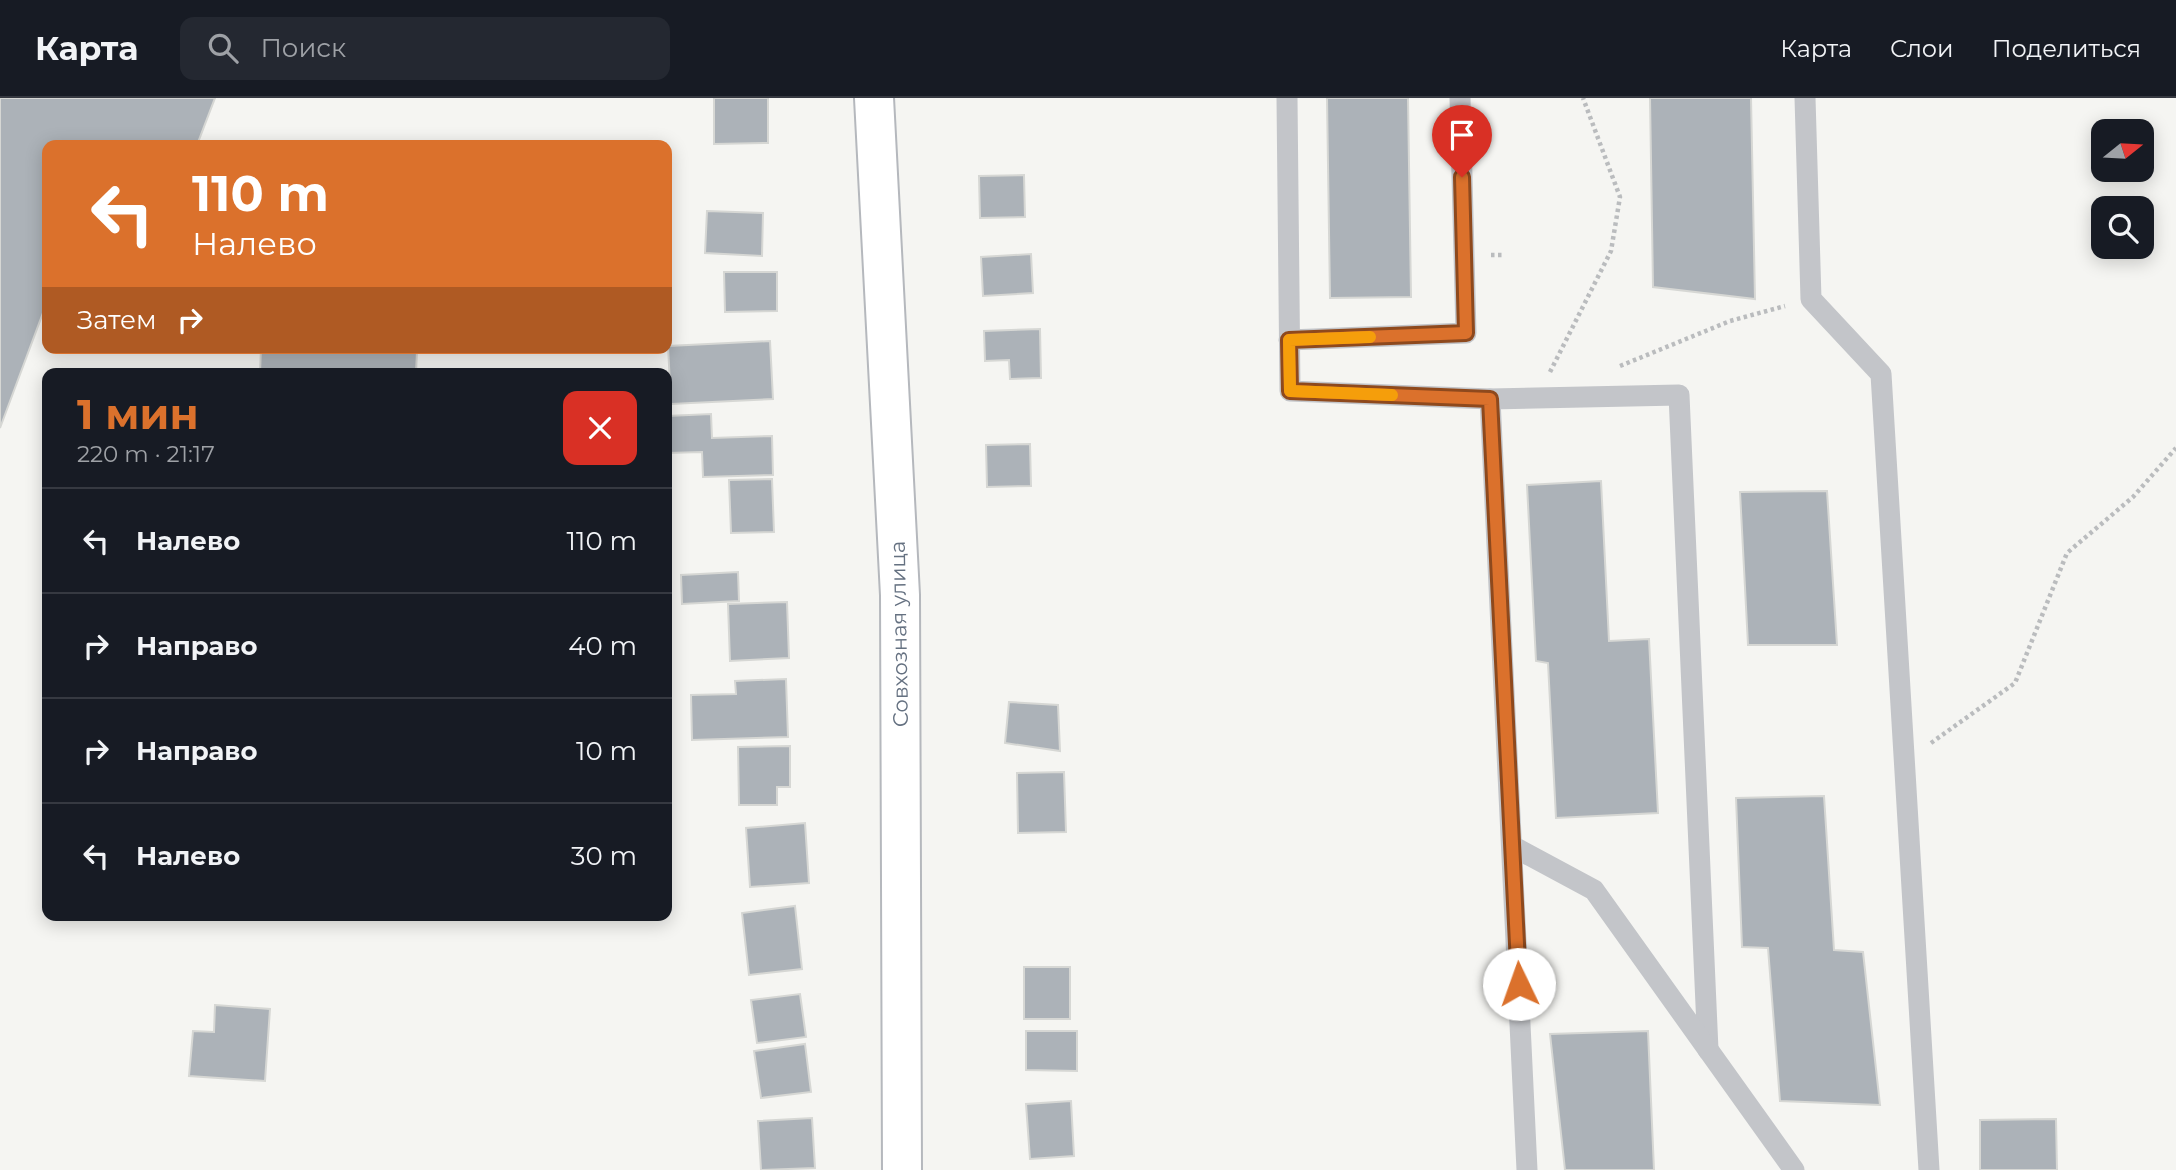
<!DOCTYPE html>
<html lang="ru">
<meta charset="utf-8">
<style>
:root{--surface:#171b24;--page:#242831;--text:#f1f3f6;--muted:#9ea1a6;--line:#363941;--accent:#db712c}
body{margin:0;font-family:Montserrat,sans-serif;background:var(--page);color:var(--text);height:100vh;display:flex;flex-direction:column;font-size:26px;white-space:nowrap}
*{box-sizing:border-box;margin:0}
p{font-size:23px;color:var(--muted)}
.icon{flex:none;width:38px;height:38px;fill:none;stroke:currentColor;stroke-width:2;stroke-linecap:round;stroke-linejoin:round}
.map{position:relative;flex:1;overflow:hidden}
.panel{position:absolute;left:42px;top:270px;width:630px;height:553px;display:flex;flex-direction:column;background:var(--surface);border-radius:14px;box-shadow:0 4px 18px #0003}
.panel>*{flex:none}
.top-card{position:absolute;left:42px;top:42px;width:630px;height:214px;border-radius:14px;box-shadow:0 4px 18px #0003;background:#db712c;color:#fff;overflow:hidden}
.needle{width:46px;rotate:72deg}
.controls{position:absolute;left:2091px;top:21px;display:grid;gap:14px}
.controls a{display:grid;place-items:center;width:63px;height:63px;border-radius:14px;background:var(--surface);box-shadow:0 4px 18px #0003;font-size:35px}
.pin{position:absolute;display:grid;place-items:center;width:60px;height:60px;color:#fff;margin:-72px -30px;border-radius:50% 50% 50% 0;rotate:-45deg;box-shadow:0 0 7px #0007}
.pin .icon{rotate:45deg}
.me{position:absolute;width:77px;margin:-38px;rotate:357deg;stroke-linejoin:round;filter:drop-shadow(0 0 5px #0008)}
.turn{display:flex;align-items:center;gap:24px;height:147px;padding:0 35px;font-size:32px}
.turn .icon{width:91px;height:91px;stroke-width:2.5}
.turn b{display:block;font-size:49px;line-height:60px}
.then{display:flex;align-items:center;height:66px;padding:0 35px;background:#0003;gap:14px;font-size:26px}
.round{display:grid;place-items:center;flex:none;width:74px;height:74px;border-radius:14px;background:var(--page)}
.overview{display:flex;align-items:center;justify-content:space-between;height:119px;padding:0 35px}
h1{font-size:42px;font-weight:700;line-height:52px;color:var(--accent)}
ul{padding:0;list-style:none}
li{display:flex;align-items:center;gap:21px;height:105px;padding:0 35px;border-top:2px solid var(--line)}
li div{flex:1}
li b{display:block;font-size:26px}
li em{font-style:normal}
header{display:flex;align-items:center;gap:42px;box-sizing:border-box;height:98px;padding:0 35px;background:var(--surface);border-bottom:2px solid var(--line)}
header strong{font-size:33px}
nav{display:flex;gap:38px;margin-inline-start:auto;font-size:24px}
.search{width:490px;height:63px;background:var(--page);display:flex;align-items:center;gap:18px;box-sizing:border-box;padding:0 24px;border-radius:14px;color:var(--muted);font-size:26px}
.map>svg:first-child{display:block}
</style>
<header>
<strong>Карта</strong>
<div class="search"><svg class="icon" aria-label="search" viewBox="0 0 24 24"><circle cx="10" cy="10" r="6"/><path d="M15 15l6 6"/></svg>Поиск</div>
<nav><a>Карта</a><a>Слои</a><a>Поделиться</a></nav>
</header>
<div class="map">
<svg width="2176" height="1072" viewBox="0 0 2176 1072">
<rect width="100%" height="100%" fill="#f5f5f2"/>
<!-- building -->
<g fill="#acb2b8" stroke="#d6d7d4" stroke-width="2">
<polygon points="0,0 215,0 197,47 47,47 47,204 0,330"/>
<polygon points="714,0 768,0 768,45 714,46"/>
<polygon points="1327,0 1408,0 1411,199 1330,200"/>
<polygon points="1650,0 1751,0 1755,201 1653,189"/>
<polygon points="1024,77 1025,119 980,120 979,78"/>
<polygon points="707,113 763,115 762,158 705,155"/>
<polygon points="1031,156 1033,195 983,198 981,159"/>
<polygon points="724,174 777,174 777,213 725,214"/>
<polygon points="1040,231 1041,280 1010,281 1009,262 985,263 984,233"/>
<polygon points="770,243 773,301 671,306 668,248"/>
<polygon points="261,250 417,253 416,275 260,275"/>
<polygon points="711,316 712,340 772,338 773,377 703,379 702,354 667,355 667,318"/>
<polygon points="1030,346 1031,388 987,389 986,347"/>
<polygon points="772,381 774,434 731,435 729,382"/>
<polygon points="1601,383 1609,543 1649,541 1658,715 1556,720 1548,565 1536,563 1527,387"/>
<polygon points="1827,393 1837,547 1748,547 1740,394"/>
<polygon points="738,474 739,503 682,506 681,477"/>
<polygon points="787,504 789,560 730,563 728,506"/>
<polygon points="786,581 788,639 692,642 691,597 736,596 735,583"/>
<polygon points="1009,604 1058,607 1060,653 1005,645"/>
<polygon points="790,648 790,689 777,689 777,707 739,707 738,649"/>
<polygon points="1064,674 1066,734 1018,735 1017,675"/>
<polygon points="1824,698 1834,852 1863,854 1880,1007 1780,1003 1768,850 1742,849 1736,700"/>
<polygon points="805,725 809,785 750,789 746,730"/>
<polygon points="795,808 802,871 749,877 742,815"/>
<rect x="1024" y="869" width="46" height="52"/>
<polygon points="800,896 806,939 757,945 751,902"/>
<polygon points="215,907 270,911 265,983 189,978 193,933 214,934"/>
<polygon points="1026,933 1077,933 1077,973 1026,972"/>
<polygon points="1648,933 1654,1072 1565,1072 1550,936"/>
<polygon points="805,946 811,994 761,1000 754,953"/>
<polygon points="1071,1003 1074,1058 1030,1061 1026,1006"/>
<polygon points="812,1020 815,1070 761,1072 758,1023"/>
<polygon points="2056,1021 2057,1072 1980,1072 1980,1022"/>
</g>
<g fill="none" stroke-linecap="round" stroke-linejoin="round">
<!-- secondary casing -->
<g stroke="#b5b8bd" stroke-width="42">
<polyline id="secondary" points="874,0 900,497 902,1072"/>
</g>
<!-- path -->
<g stroke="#babcbe" stroke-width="4.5" stroke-dasharray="3.5 3.5" stroke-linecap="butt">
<polyline points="1491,157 1504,157"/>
<polyline points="1620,268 1730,223 1785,208"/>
<polyline points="1550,274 1611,153 1620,99 1583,0"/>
<polyline points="1931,645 2015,585 2067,455 2133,399 2176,350"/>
</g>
<!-- lane -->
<g stroke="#c3c5c9" stroke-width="21">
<polyline points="1287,0 1290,293 1490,301 1527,1072"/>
<polyline points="1805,0 1811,201 1881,276 1929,1072"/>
<polyline points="1289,242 1466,235 1460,0"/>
<polyline points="1490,301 1679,297 1708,952"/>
<polyline points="1512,748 1594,792 1794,1072"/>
</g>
<!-- secondary -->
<use href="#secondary" stroke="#fff" stroke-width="38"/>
</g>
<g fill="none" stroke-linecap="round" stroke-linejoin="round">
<!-- route casing -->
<g stroke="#8e491d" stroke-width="18">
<polyline id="route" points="1462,79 1466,235 1289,242 1290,293 1490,301 1519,886"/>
</g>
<!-- route -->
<use href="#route" stroke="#db712c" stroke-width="12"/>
<!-- slow -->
<polyline stroke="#f59e0b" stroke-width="12" points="1370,239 1289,242 1290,293 1392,297"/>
</g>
<g text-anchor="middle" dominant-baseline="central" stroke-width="7" stroke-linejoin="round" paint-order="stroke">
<!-- street labels -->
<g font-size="21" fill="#657181" stroke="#fff">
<text transform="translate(899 536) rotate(-91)">Совхозная улица</text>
</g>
</g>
</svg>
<div class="controls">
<a><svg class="needle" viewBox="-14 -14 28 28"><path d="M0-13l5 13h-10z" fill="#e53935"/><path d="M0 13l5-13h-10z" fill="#9ea1a6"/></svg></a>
<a><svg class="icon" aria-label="search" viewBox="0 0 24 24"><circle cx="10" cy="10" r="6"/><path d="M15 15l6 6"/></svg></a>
</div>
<div class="pin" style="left:1462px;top:79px;background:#d93025"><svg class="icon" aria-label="arrive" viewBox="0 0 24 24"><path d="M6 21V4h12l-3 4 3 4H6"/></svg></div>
<svg class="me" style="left:1519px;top:886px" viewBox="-20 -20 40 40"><circle r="19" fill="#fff"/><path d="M0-13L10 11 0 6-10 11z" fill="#db712c"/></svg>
<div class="top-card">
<div class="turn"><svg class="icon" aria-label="left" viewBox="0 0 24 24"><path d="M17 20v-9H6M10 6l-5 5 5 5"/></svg><div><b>110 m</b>Налево</div></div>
<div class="then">Затем<svg class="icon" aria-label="right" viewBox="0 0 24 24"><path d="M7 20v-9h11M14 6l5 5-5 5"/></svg></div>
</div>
<section class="panel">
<div class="overview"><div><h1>1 мин</h1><p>220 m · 21:17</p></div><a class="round" style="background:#d93025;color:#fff"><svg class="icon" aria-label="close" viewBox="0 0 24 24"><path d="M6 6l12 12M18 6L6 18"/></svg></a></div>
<ul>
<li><svg class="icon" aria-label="left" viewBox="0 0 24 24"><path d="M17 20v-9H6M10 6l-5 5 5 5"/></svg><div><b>Налево</b></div><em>110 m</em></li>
<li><svg class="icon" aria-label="right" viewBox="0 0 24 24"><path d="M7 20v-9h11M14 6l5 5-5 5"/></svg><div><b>Направо</b></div><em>40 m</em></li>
<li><svg class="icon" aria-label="right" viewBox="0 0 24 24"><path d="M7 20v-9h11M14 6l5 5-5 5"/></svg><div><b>Направо</b></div><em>10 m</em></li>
<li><svg class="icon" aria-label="left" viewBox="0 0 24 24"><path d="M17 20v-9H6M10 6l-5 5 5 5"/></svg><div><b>Налево</b></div><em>30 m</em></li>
</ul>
</section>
</div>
